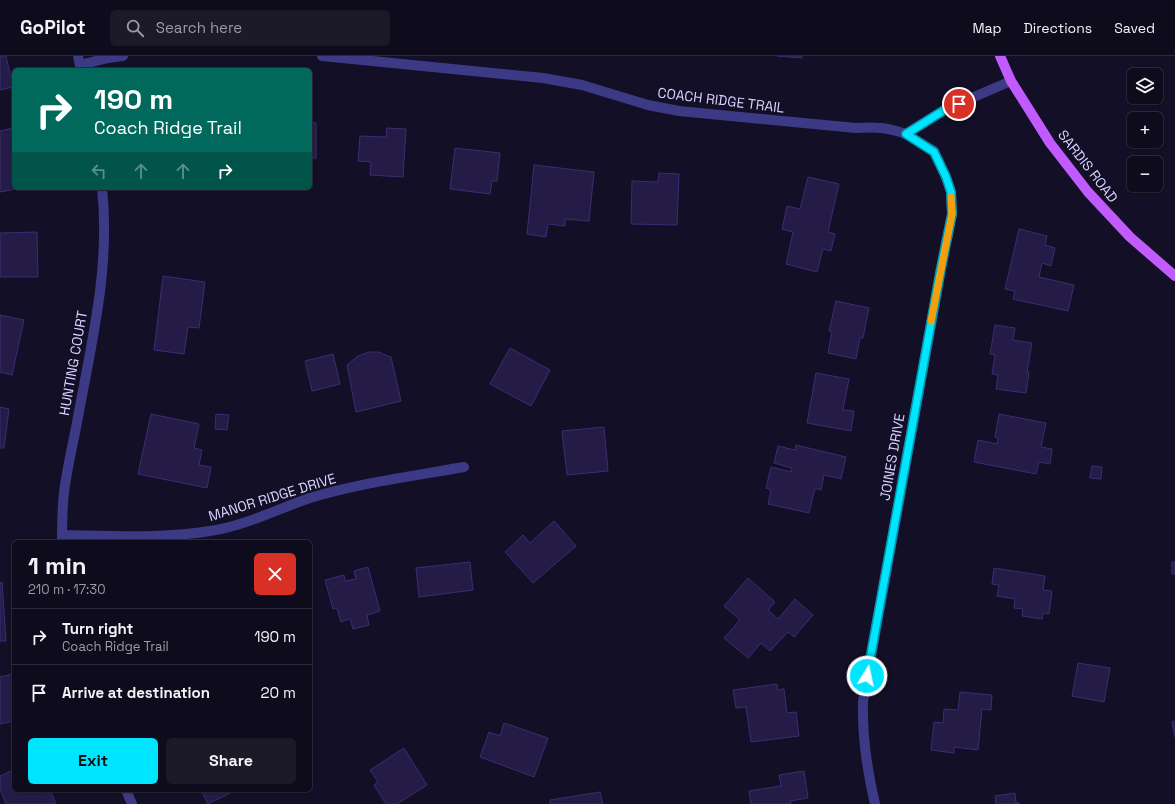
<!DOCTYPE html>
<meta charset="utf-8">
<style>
:root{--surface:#0e0b1c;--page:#1c1929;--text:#f1f3f6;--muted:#9b9ba3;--line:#2e2b3b;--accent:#00e5ff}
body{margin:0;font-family:"Space Grotesk",sans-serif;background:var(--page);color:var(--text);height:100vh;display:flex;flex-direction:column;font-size:15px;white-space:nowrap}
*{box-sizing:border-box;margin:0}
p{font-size:13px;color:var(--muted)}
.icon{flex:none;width:22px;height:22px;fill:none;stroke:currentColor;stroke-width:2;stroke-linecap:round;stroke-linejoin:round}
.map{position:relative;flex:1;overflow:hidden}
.side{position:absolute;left:12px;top:484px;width:300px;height:252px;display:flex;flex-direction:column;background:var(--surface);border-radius:6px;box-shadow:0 1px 3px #0004,0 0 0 1px var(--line)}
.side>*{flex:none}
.top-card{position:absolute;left:12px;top:12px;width:300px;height:122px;border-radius:6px;box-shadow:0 1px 3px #0004,0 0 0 1px var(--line);background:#00695c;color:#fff;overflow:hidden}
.controls{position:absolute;left:1127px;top:12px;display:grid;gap:8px}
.controls a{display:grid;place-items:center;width:36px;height:36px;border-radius:6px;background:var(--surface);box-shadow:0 1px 3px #0004,0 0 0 1px var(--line);font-size:20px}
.pin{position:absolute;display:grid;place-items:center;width:34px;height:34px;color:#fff;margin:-17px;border:2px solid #fff;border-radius:50%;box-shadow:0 1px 4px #0007}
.me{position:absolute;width:44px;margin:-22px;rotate:10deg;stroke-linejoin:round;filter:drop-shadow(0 0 3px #0008)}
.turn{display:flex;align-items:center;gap:14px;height:84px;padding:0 16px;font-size:18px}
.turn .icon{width:52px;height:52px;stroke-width:2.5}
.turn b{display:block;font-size:28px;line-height:34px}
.lanes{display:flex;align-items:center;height:38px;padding:0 16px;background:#0003;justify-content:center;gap:20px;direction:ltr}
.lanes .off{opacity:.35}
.round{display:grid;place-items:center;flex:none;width:42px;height:42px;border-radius:6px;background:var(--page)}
.summary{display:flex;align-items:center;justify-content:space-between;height:68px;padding:0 16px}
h1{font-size:24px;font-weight:700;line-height:30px}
.primary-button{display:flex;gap:8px;margin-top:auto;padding:8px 16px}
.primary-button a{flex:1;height:46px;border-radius:6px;background:var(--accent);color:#111;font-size:16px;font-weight:700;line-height:46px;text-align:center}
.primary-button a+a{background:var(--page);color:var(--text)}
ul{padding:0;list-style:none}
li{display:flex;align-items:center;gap:12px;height:56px;padding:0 16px;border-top:1px solid var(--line)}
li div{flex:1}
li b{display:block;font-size:15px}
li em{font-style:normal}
header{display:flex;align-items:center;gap:24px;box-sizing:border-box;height:56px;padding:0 20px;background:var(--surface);border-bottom:1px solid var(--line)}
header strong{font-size:19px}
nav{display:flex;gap:22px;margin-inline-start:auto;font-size:14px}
.search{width:280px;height:36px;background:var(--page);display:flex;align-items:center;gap:10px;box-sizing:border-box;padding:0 14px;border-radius:6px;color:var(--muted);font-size:15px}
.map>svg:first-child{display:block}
</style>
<header>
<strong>GoPilot</strong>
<div class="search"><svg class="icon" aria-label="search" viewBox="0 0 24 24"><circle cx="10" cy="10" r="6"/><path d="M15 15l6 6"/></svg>Search here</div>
<nav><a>Map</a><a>Directions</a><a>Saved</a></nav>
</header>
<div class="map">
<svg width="1175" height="748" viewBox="0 0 1175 748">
<rect width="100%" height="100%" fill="#130f26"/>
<!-- building -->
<g fill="#241b47" stroke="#3b2d73">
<polygon points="0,0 6,0 13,31 0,34"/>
<polygon points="777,0 802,0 802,2"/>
<polygon points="310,66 316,67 316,102 310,102"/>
<polygon points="13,72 14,132 22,132 0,136 0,75"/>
<polygon points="387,72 406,73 403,121 370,119 371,106 358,105 360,80 386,81"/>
<polygon points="455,92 500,97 497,125 492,125 490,138 450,133"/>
<polygon points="534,109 594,116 589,165 565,163 565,170 548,168 546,181 527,178"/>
<polygon points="659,117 679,118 677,169 631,168 632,125 658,126"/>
<polygon points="808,121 839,128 828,176 835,178 831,195 823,193 817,216 786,208 793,176 782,173 787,150 800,153"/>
<polygon points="1019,173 1047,180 1045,189 1055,192 1051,210 1042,207 1039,221 1074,229 1068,255 1013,243 1015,235 1005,233"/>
<polygon points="37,176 38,221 0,221 0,177"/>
<polygon points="163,220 205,226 199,272 188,271 184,298 154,294"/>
<polygon points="836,245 869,252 863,282 860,282 856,303 828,297 832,276 829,275"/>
<polygon points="0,259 24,264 12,319 0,316"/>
<polygon points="995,269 1015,272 1013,284 1032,287 1027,316 1029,316 1026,337 996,333 998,319 992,318 995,299 990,298"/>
<polygon points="510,292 550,314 531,350 490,328"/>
<polygon points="369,296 378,296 391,301 401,345 356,356 347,309 358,300"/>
<polygon points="333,298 340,328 312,335 305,305"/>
<polygon points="816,317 849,323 843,354 854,355 851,375 807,367"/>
<polygon points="0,351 9,353 4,392 0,392"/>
<polygon points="151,358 199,368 194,392 202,394 199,409 211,411 207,432 138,418"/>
<polygon points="216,358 229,359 227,374 215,373"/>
<polygon points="999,358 1046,367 1041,391 1052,393 1050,408 1039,406 1036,418 974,406 978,384 997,388 998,382 995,381"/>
<polygon points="604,371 608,415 567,419 562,375"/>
<polygon points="796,389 846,401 841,423 824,419 821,434 815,432 809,457 768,448 771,434 766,432 771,411 791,416 792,412 774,407 778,390 795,394"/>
<polygon points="1092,410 1102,411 1101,423 1090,422"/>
<polygon points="554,465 576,490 533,527 505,496 523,479 530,487"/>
<polygon points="470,506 473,534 419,541 416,512"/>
<rect x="1172" y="506" width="3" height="12"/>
<polygon points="368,511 380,555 367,559 369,569 353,573 350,563 341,566 337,552 333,553 325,524 344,519 345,525 356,523 354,515"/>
<polygon points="994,512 1045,520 1043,534 1052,535 1049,558 1043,557 1042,563 1022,560 1023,553 1014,552 1015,543 997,540 999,529 992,528"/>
<polygon points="748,522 775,546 768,554 778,563 795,543 813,559 794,581 788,576 770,595 761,587 748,602 724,582 740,564 724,550"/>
<polygon points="2,526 6,585 0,585 0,527"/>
<polygon points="1078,607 1110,612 1104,646 1072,640"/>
<polygon points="13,618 14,623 14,665 0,668 0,621"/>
<polygon points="777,628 778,634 784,633 787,657 796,656 799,680 751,686 746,651 736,652 733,634"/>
<polygon points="960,636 992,639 991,654 982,653 978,694 954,691 954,697 931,694 934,666 943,667 944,653 958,654"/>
<polygon points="1175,665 1175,681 1172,666"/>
<polygon points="504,667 548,682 534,721 480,701 489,676 500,680"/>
<polygon points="404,692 427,729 397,748 386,748 374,729 378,726 370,714"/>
<polygon points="14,714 14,734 43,734 44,737 50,734 56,748 6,748 0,733 0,720"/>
<polygon points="804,715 808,742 790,745 791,748 751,748 749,735 781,730 779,719"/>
<polygon points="201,734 236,734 208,748"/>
<polygon points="600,736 603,748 550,748 550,744"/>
<polygon points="1015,737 1016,747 1019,747 1020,748 996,748 995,740"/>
</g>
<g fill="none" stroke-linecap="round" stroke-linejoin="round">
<!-- minor -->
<g stroke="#3d3a85" stroke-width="10">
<polyline points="78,0 81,14"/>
<path d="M322,0l221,22 39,7 66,20 31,6 177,17c21,-1 30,-1 50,6l40,-25 65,-28"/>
<polyline points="80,9 108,2 123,0"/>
<path d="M62,479c49,1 99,4 148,-4 35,-5 67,-22 100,-33 50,-15 103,-22 154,-31"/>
<path d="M62,486c0,-19 0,-38 3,-57 3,-19 7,-38 11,-57 14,-79 35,-159 26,-240"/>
<polyline points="126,734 132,748"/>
<path d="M875,748c-8,-34 -13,-68 -12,-103l78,-432 11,-55 -1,-22 -5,-15 -12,-26 -28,-17"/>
</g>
<!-- major -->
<polyline stroke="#c25bff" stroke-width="10" points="1000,0 1011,25 1050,87 1088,136 1130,181 1175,220"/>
</g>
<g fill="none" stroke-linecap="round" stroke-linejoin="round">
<!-- route casing -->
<g stroke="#0095a6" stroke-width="10">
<polyline id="route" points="867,620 941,212 952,158 951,136 946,121 934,96 906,78 946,53 959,48"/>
</g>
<!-- route -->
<use href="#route" stroke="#00e5ff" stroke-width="7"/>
<!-- slow -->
<polyline stroke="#f59e0b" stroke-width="7" points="931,265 952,158 951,141"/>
</g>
<g text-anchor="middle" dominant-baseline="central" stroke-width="3" stroke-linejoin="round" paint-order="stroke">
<!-- street labels -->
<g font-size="14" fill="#d9d4ff" stroke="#130f26">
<text transform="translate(721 44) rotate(7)">COACH RIDGE TRAIL</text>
<text transform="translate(1088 110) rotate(52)">SARDIS ROAD</text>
<text transform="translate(73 307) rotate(-80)">HUNTING COURT</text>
<text transform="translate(892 401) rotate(-80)">JOINES DRIVE</text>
<text transform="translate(272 441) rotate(-17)">MANOR RIDGE DRIVE</text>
</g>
</g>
</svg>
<div class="controls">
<a><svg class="icon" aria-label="layers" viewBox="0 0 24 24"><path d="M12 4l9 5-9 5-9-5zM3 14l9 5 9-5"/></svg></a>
<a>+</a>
<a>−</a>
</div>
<div class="pin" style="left:959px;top:48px;background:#d93025"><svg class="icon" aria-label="arrive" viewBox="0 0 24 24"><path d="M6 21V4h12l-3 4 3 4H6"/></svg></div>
<svg class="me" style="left:867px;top:620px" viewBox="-20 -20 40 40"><circle r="17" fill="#00e5ff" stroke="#fff" stroke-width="3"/><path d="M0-11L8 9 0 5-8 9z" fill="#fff"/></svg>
<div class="top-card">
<div class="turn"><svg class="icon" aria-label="right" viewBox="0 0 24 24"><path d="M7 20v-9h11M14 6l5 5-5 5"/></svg><div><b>190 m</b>Coach Ridge Trail</div></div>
<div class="lanes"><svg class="icon off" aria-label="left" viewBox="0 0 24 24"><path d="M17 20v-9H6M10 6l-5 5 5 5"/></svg><svg class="icon off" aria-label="ahead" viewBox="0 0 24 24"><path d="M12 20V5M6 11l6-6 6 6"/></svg><svg class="icon off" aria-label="ahead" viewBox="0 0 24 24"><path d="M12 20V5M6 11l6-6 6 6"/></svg><svg class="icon" aria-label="right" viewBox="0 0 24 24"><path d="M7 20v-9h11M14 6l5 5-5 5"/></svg></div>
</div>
<section class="side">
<div class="summary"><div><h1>1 min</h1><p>210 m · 17:30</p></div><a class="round" style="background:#d93025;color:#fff"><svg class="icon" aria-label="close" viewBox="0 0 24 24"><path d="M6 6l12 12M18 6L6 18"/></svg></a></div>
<ul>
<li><svg class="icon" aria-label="right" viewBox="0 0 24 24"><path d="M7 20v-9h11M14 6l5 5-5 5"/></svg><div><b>Turn right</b><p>Coach Ridge Trail</p></div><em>190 m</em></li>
<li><svg class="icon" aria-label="arrive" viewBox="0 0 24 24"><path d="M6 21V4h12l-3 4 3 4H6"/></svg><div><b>Arrive at destination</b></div><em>20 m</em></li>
</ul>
<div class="primary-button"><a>Exit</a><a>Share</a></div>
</section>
</div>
